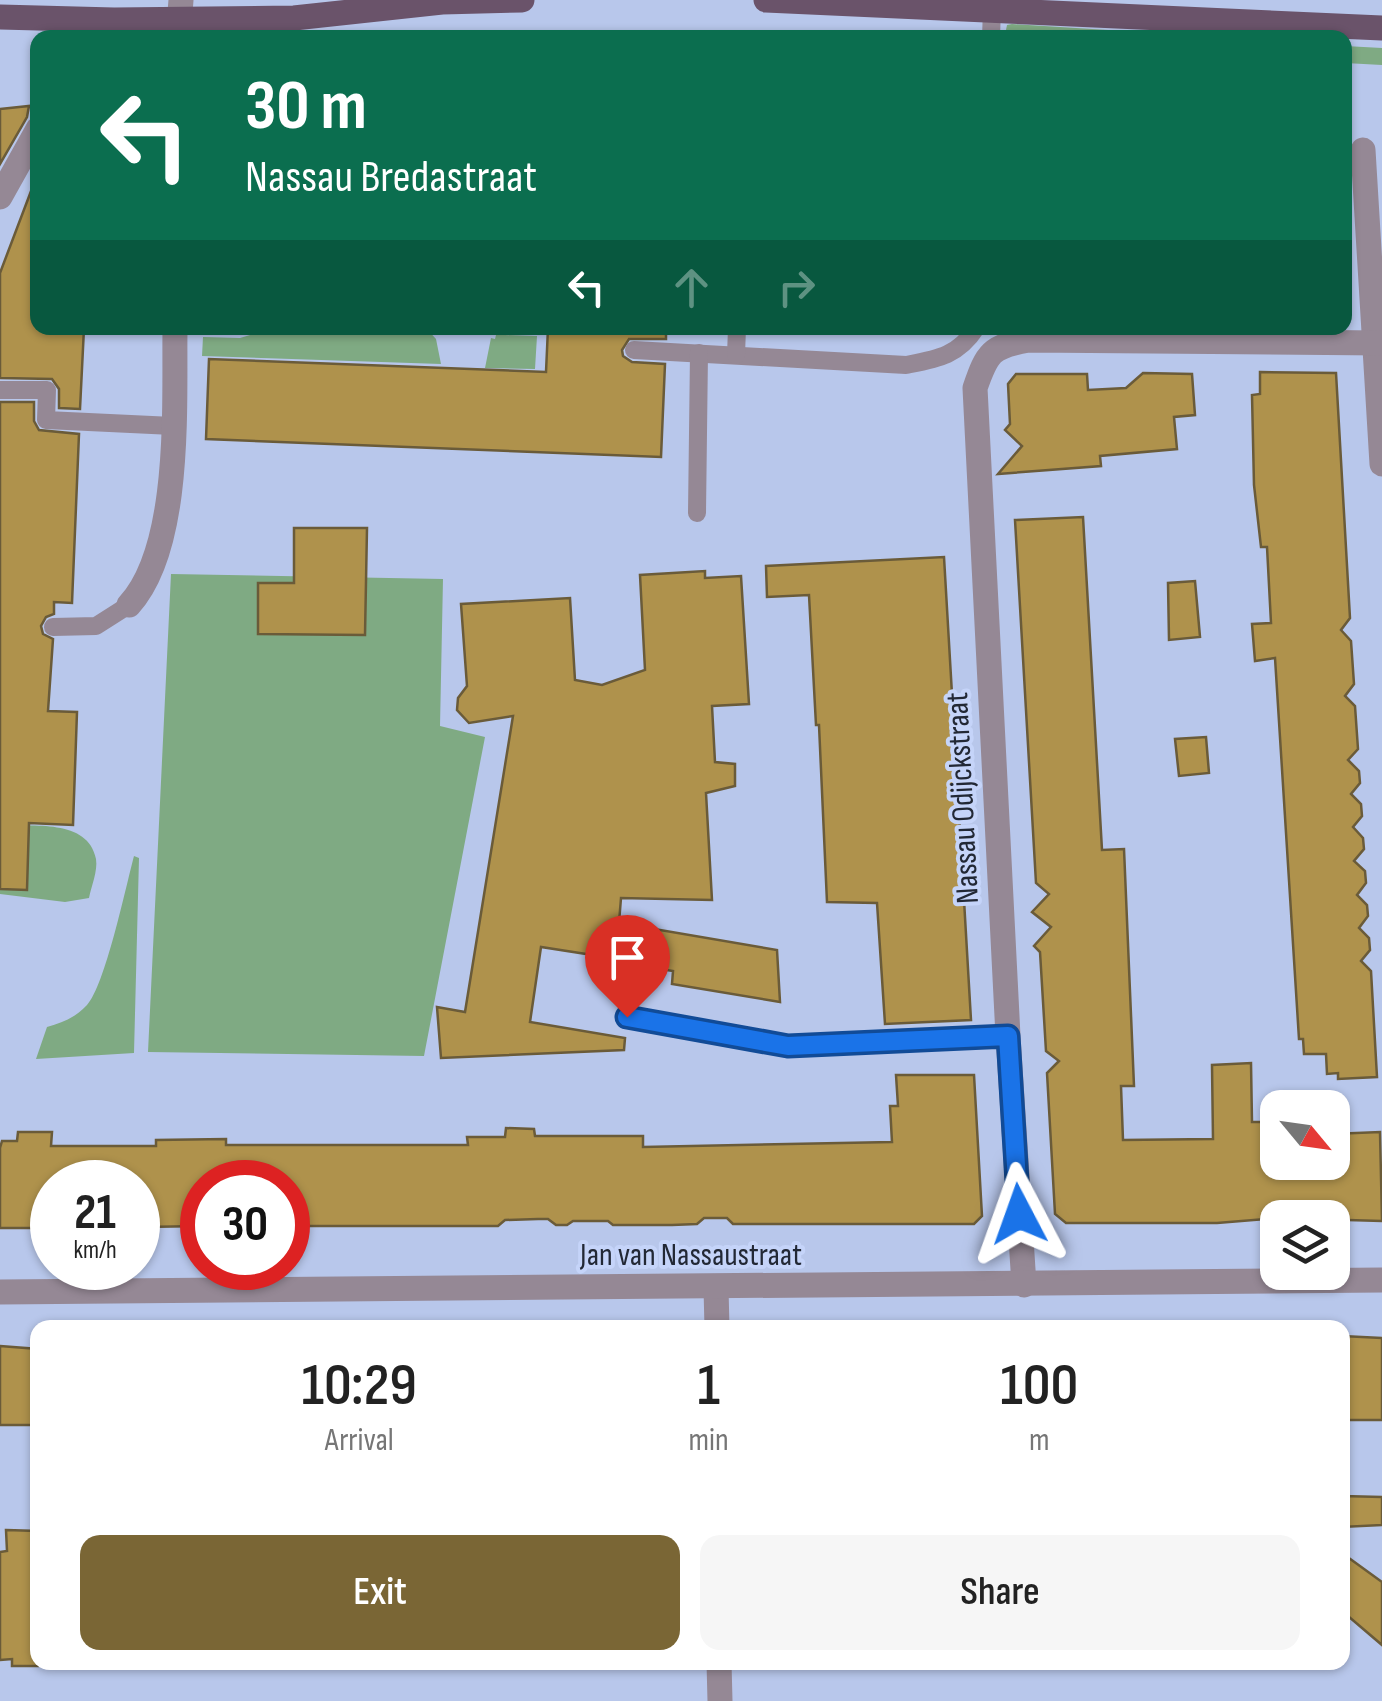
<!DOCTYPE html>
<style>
:root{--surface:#fff;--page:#f6f6f6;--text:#222;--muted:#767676;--accent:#7a6635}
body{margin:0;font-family:"Sofia Sans Condensed",sans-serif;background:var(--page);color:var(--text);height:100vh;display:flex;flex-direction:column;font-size:38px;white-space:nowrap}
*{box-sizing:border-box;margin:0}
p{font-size:32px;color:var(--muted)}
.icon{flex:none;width:55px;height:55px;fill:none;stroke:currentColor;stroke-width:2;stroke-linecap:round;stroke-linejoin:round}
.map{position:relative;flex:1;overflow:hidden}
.sheet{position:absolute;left:30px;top:1320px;width:1320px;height:350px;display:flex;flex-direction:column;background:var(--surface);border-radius:20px;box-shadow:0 2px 8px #0004}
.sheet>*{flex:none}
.hud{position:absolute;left:30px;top:30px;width:1322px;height:305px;border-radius:20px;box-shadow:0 2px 8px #0004;background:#0b6e4f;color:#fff;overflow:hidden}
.needle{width:65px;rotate:119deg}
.tools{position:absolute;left:1260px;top:1090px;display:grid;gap:20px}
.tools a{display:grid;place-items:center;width:90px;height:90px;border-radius:20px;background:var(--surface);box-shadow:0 2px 8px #0004;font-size:50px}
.speed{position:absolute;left:30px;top:1160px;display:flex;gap:20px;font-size:50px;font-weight:700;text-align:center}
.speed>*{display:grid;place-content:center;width:130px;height:130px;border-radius:50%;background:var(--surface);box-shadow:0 2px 8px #0004;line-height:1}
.speed small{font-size:25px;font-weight:400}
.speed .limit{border:15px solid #d22;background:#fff;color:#111}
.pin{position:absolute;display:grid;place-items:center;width:85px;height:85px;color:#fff;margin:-102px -42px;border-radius:50% 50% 50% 0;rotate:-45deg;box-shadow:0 0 10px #0007}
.pin .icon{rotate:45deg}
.me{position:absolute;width:110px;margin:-55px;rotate:356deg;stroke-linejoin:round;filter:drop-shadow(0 0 8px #0008)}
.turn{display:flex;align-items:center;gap:35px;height:210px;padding:0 50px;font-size:45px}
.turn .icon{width:130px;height:130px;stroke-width:2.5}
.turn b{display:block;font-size:70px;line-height:85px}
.lanes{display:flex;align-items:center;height:95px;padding:0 50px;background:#0003;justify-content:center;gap:50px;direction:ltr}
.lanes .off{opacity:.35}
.eta{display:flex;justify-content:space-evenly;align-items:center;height:170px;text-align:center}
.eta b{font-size:60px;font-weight:600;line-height:70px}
.button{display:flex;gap:20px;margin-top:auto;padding:20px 50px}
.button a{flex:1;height:115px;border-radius:20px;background:var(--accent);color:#fff;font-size:40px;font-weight:600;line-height:115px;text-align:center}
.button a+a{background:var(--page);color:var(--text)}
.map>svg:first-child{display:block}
</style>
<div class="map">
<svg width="1382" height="1701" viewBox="0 0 1382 1701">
<rect width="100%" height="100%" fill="#b8c7eb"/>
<!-- green -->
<g fill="#7faa83">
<polygon points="1012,24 1220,37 1013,37 1006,30 1007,25"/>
<polygon points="1345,46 1382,48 1382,65 1345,63"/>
<polygon points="273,328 426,328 436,339 441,364 202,356 203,337 240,338"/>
<polygon points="497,331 505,335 537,336 535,369 485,368 491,338 495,339"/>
<polygon points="171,574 443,579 440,726 485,737 424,1056 148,1052"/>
<path d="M0,825c32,2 88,-7 96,34 2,12 -5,28 -7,39l-24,4 -65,-8z"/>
<path d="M134,856l5,2 -5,195 -98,6 11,-32c16,-5 28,-9 40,-22 18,-19 39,-119 47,-149z"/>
</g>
<!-- building -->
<g fill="#af924c" stroke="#6a5b39" stroke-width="2.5">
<polygon points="29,106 27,117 0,164 0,109"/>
<polygon points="36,178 38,328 84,328 80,409 59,408 59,389 52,379 0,378 0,273"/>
<polygon points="548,328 666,328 666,339 629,339 622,350 623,356 632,362 665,364 661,457 206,439 209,359 546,372"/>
<polygon points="1260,372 1336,373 1350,618 1341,630 1351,641 1354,684 1345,696 1355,706 1358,749 1348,760 1359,771 1360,783 1351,794 1361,804 1362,816 1353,827 1363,838 1364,849 1354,861 1365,871 1366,883 1357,895 1367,905 1368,916 1359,928 1369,938 1370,950 1361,961 1371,971 1377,1077 1338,1079 1338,1073 1327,1074 1326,1054 1304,1054 1303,1039 1299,1039 1275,658 1255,661 1252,624 1271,623 1267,547 1261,547 1254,485 1252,395 1260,394"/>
<polygon points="1143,373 1192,374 1195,415 1174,417 1177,449 1100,456 1101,466 998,474 1022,446 1005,430 1010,424 1008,384 1016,374 1087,374 1088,390 1126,388"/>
<polygon points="0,402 34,402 34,421 39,430 79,434 72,603 54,602 54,614 46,617 41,626 43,634 53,639 48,711 77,712 73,825 29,823 27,890 0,889"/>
<polygon points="1083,517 1102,850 1124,849 1134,1086 1121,1086 1123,1140 1213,1139 1212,1065 1251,1063 1252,1122 1278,1122 1278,1162 1332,1162 1332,1134 1380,1132 1382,1221 1278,1218 1217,1223 1066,1223 1055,1214 1047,1073 1059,1061 1046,1051 1040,952 1034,946 1051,927 1032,912 1049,894 1036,883 1015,520"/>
<polygon points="294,528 367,528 365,635 258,634 258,583 294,583"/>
<polygon points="944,557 971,1020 885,1024 877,903 827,902 819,725 816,725 809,595 767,597 766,566"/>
<polygon points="705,571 705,578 741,576 749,704 712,706 715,762 735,764 735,786 706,793 712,900 621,898 619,923 777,950 780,1002 672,984 673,971 630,964 631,961 541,947 530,1022 625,1038 624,1050 441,1058 437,1007 465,1012 513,716 469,723 457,710 458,698 467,686 461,604 570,598 575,680 602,685 645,670 640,575"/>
<polygon points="1195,581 1200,637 1169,640 1168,583"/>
<polygon points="1206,737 1209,773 1179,776 1175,739"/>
<polygon points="896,1075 974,1075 982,1216 974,1224 733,1224 727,1218 704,1218 697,1224 672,1225 613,1225 608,1221 573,1221 567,1225 556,1225 548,1219 538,1219 505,1220 498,1226 288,1226 288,1182 202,1182 202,1226 143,1227 138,1226 138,1182 52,1182 52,1228 0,1228 0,1148 2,1141 17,1141 18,1132 52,1132 51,1146 156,1146 156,1140 226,1139 226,1145 468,1145 467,1137 505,1137 506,1128 534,1129 535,1136 643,1136 643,1147 892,1142 890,1106 898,1106"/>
<polygon points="1342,1336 1382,1338 1382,1420 1342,1420"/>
<polygon points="0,1346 38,1349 38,1425 0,1425"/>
<polygon points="1342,1496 1382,1497 1382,1525 1342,1527"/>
<polygon points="6,1530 38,1531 38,1666 12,1666 12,1659 0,1660 0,1552 7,1551"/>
<polygon points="1342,1553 1382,1582 1382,1645 1342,1611"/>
</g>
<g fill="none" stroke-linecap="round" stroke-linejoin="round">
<!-- service -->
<g stroke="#958895" stroke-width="18">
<polyline points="991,38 992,8"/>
<path d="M634,350l272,15c31,-6 52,-9 70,-37"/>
<polyline points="736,355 737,328"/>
<polyline points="0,390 47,390 46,420 173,426"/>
<polyline points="697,513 699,353"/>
<polyline points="53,627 96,626 129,605"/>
<polyline points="627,1017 789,1046 1008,1036"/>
</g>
<!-- pedestrian -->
<polyline stroke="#958895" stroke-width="25" points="0,197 38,129"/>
<!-- minor -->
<g stroke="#958895" stroke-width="25">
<polyline points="178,38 181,0"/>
<polyline points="1363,150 1382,464"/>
<path d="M129,605c53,-58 45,-201 46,-277"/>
<path d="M1024,1285l-16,-249 -33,-648c12,-35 16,-42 54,-48l353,3"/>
<polyline points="716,1288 717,1328"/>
<polyline points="0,1292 1382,1280"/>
<polyline points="719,1662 720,1701"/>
</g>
<!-- primary -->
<g stroke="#6a536a" stroke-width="25">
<polyline points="766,0 1382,28"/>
<polyline points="0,17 114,20 294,18 442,2 522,0"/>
</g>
</g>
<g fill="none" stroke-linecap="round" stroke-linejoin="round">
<!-- route casing -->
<g stroke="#114b97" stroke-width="25">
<polyline id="route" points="627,1017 788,1046 1008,1036 1019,1214"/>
</g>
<!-- route -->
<use href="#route" stroke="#1a73e8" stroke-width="18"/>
</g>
<g text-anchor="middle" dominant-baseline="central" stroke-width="8" stroke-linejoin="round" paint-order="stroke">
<!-- street labels -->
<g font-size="32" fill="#222835" stroke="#c5d4f9">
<text transform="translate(963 798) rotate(-93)">Nassau Odijckstraat</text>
<text x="691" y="1255">Jan van Nassaustraat</text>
</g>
</g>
</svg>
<div class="tools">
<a><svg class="needle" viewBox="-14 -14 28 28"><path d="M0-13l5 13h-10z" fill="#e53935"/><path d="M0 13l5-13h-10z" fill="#767676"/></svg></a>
<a><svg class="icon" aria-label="layers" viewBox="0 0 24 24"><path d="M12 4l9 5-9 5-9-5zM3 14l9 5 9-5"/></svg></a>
</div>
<div class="speed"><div>21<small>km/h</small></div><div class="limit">30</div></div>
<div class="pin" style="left:627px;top:1017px;background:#d93025"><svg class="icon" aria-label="arrive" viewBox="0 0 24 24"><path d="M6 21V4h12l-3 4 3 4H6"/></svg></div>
<svg class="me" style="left:1019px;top:1214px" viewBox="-20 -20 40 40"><path d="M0-17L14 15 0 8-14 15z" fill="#1a73e8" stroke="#fff" stroke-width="4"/></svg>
<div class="hud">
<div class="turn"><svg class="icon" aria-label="left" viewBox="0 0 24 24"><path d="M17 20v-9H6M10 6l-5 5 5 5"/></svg><div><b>30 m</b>Nassau Bredastraat</div></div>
<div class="lanes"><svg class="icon" aria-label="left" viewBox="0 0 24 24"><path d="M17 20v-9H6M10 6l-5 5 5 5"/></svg><svg class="icon off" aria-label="ahead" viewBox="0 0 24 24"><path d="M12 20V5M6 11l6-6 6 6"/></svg><svg class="icon off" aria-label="right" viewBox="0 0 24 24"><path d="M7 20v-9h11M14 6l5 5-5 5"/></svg></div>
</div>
<section class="sheet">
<div class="eta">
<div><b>10:29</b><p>Arrival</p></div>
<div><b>1</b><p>min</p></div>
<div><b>100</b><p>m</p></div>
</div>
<div class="button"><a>Exit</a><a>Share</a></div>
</section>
</div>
